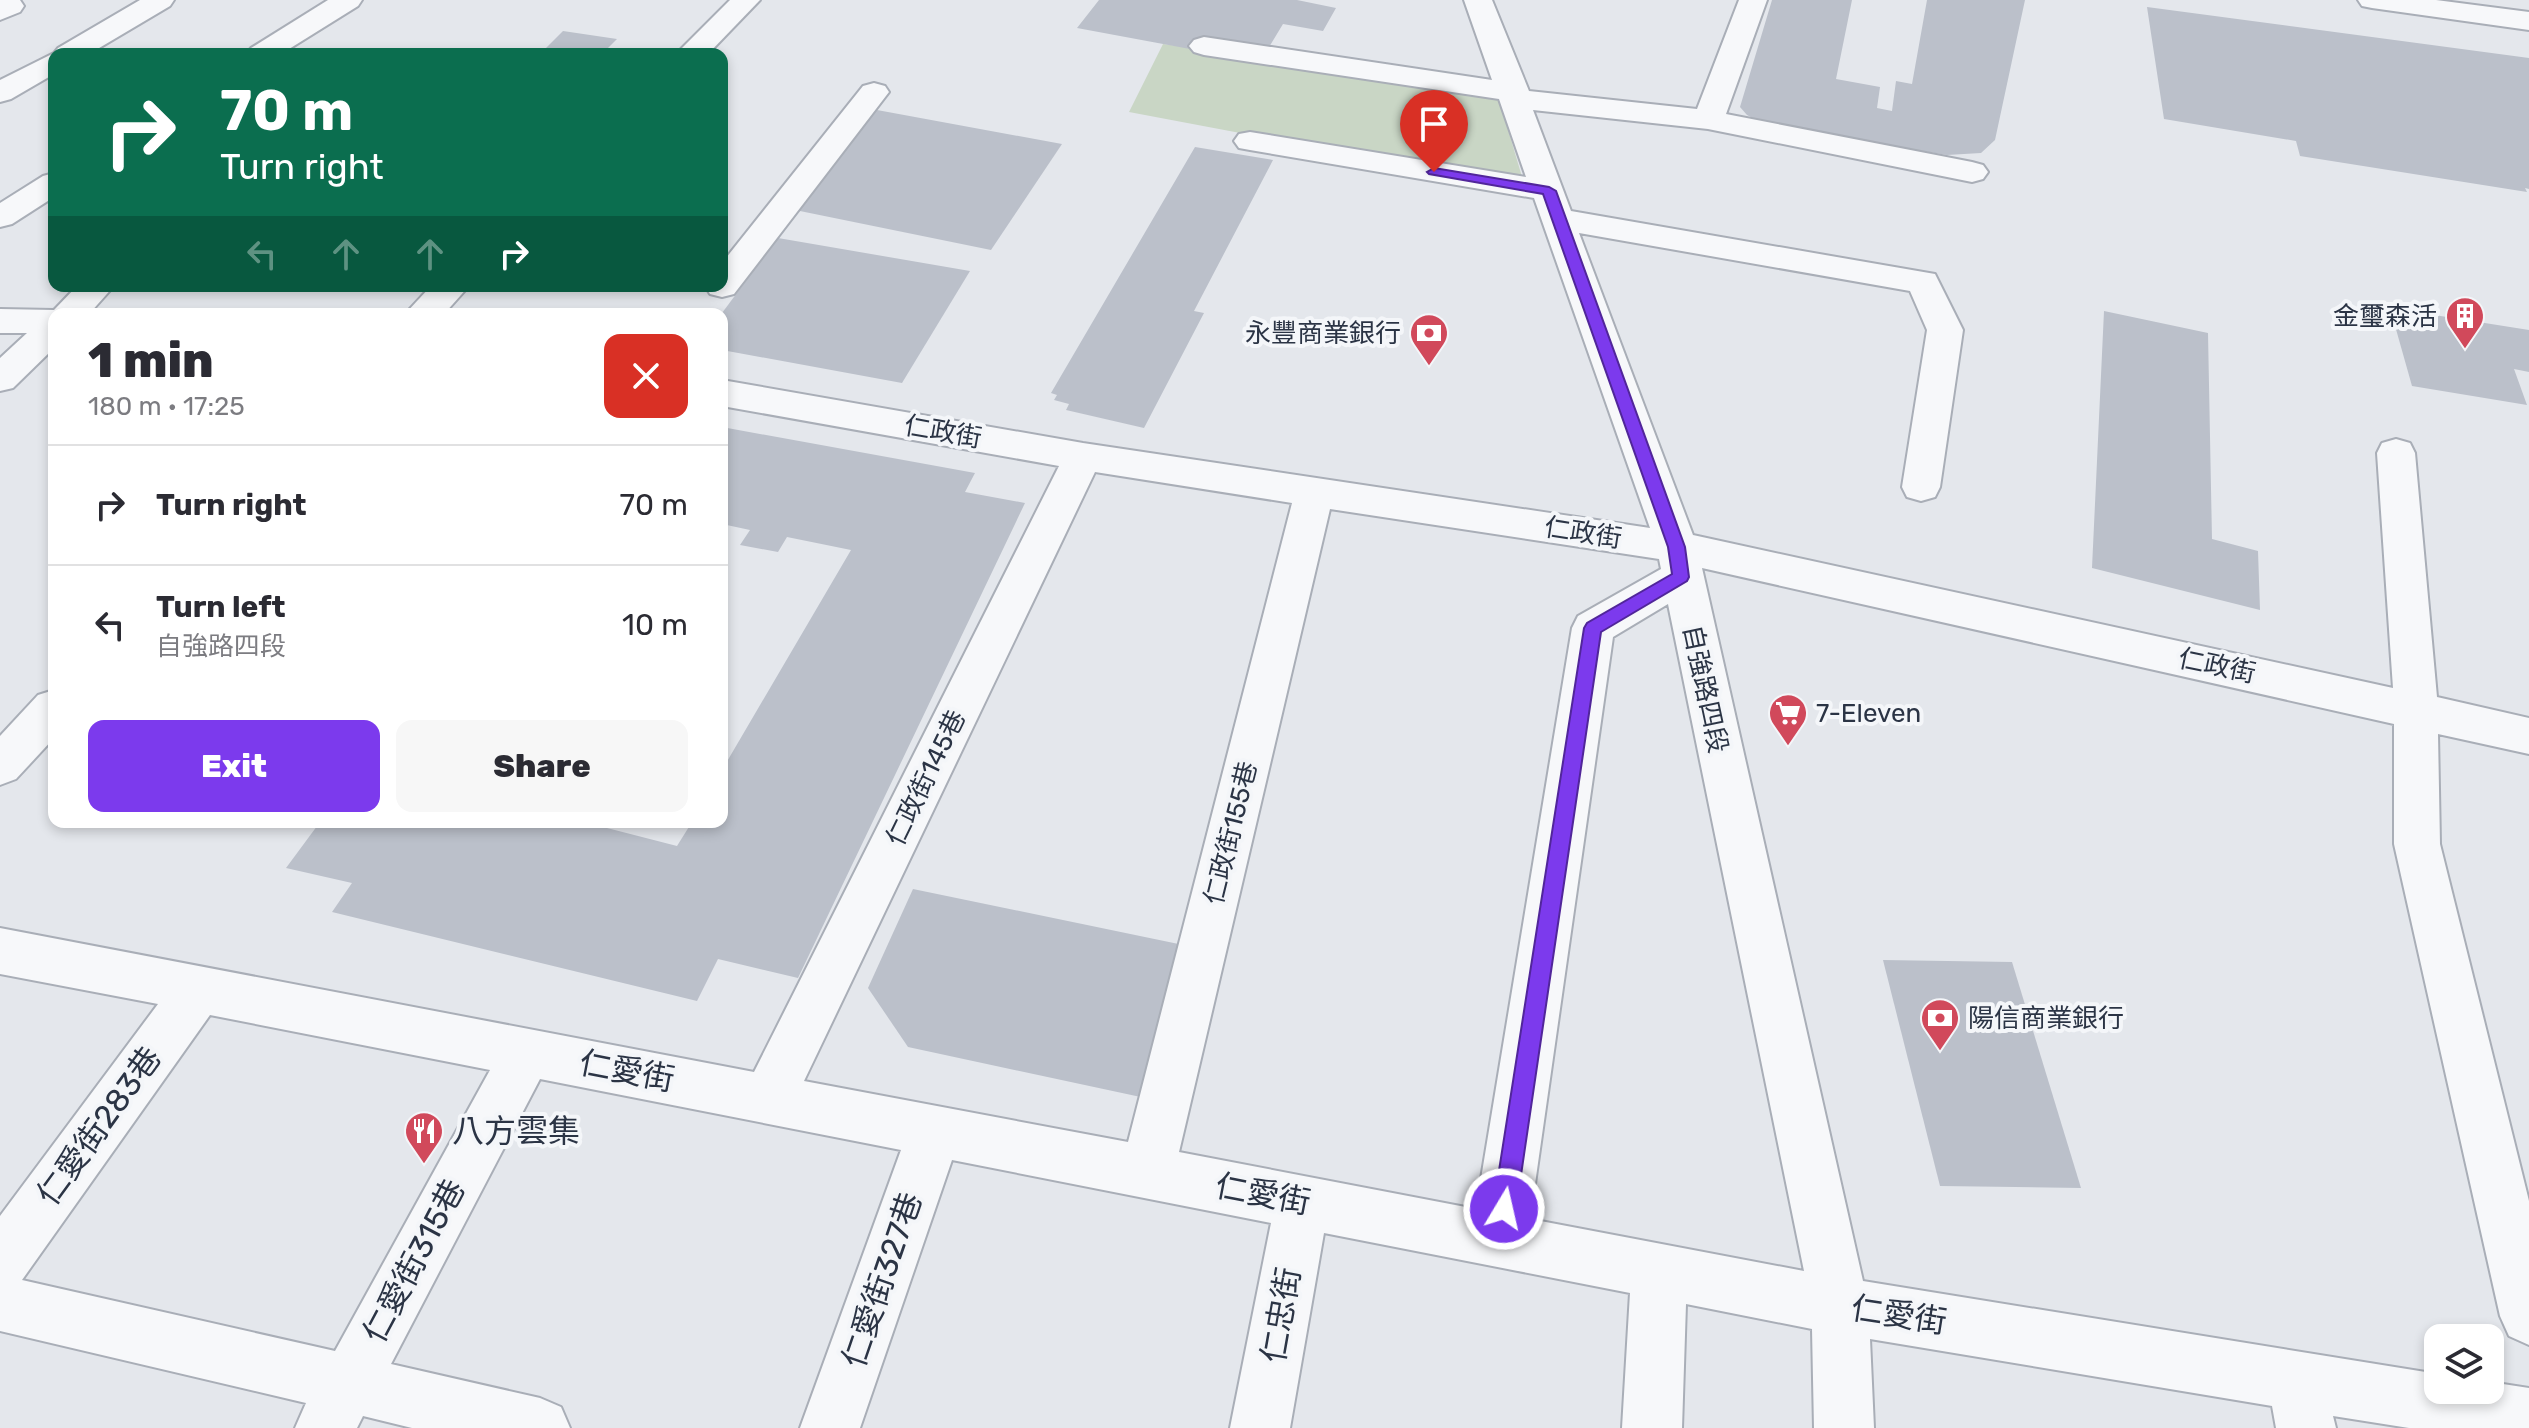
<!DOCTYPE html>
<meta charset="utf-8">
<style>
:root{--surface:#fff;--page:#f7f7f7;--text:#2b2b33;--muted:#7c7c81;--line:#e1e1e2;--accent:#7c3aed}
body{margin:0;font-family:Rubik,"Noto Sans TC",sans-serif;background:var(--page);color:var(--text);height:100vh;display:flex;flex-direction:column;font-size:30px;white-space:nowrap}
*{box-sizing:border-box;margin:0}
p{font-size:26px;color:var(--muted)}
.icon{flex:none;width:44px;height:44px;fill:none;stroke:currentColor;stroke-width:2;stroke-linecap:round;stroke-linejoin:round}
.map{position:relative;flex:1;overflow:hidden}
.panel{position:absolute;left:48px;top:308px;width:680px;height:520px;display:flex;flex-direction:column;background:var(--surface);border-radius:16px;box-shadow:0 4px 12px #0003}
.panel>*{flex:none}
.top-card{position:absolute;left:48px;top:48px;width:680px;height:244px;border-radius:16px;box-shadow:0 4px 12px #0003;background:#0b6e4f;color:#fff;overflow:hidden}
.controls{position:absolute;left:2424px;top:1324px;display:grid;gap:16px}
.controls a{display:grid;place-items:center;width:80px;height:80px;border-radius:16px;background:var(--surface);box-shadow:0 4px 12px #0003;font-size:40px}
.pin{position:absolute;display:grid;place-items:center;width:68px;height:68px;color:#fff;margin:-82px -34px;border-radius:50% 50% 50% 0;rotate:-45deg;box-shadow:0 0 8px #0007}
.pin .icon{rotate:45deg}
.me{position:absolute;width:88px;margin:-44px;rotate:9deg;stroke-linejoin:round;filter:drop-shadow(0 0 6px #0008)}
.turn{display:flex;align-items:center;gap:28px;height:168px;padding:0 40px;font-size:36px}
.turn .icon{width:104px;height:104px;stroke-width:2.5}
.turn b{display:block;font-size:56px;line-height:68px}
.lanes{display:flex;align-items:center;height:76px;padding:0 40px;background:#0003;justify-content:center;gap:40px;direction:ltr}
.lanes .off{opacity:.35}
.round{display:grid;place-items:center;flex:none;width:84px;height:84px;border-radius:16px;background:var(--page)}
.summary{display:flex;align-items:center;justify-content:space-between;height:136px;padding:0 40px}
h1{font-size:48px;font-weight:800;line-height:60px}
.cta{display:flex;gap:16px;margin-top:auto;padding:16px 40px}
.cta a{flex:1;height:92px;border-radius:16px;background:var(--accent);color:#fff;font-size:32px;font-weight:800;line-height:92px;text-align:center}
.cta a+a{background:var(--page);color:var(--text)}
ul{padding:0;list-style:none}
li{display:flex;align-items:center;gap:24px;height:120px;padding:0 40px;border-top:2px solid var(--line)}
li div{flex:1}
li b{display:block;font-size:30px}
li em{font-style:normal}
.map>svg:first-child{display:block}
</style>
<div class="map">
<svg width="2529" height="1428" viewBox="0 0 2529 1428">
<rect width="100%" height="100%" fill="#e4e7ec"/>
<!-- green -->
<polygon fill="#c9d6c5" points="1163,44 1496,89 1525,187 1129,112"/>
<!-- building -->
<g fill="#bbc0ca">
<polygon points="1099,0 1297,0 1336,8 1323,31 1283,24 1260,62 1077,28"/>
<polygon points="1772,0 1852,0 1836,79 1880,87 1877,108 1892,111 1896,81 1912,84 1927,0 2025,0 1995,140 1981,153 1947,155 1766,125 1747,115 1740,107"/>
<polygon points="2147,7 2529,58 2529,189 2525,188 2527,192 2300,156 2296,141 2164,119"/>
<polygon points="563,31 617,39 602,54 540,54"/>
<polygon points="877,110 1062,144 991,250 795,210"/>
<polygon points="1195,147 1273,160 1194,311 1204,313 1144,428 1066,410 1069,404 1054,400 1057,395 1051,393"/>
<polygon points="778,238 970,271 902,383 722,350 722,313"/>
<polygon points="2390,308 2529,330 2529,372 2514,369 2527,405 2412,386"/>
<polygon points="2104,311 2208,333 2212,539 2258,551 2260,610 2092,568"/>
<polygon points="722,427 975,473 965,492 1025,503 798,978 718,959 697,1001 332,912 352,883 286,868 320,822 611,822 607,828 677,846 692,822 722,822 722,770 851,550 787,537 778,552 740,545 750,530 722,524"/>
<polygon points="913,889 1193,947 1150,1099 908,1047 868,988"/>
<polygon points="1883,960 2012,962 2081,1188 1940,1186"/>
</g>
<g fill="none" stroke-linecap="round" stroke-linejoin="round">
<!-- minor casing -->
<g stroke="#a9aeb7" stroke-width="4">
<g id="minor">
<polygon points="0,0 20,0 24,6 20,12 0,20"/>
<polygon points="140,0 174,0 170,6 89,54 54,54 54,74 11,99 0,102 0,80 54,53 58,48"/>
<polygon points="328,0 362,0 358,6 281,54 246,54 251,48"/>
<polygon points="730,0 760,0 708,54 676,54"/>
<path d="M1464,0h28l37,91 168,18 42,-109h28l-41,114 246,48 11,3 5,7 -5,7 -11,3 -264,-53 -175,-19 38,101 364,63 28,56 -23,157 -5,10 -14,4 -14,-4 -5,-10 25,-157 -17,-39 -331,-58 114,302 700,153 -16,-235 5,-10 14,-4 14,4 5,10 22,244 92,21v36l-91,-20 2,110 89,357v144l-20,-9 -9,-20 -106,-472v-120l-692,-156 161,713 575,93v16h52v-8l39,6v40h-120l-76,-12 3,12h-60l-4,-22 -402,-67 4,89h-60l-2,-99 -126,-25 -4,124h-60l8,-135 -306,-60 -34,195h-60l41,-205 -319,-63 -92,268h-60l101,-278 -361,-71 -149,285 149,34 21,9 9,21h-158l-49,-12 -6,12h-62l11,-25 -306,-72v-115l158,-212 -158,-30v-46l754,144 305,-606 -337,-60v-26l361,63 567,85 -116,-330 -284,-48 -11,-2 -5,-7 5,-7 11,-2 276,45 -27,-78 -295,-44 -10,-3 -5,-6 5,-6 10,-3 288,43zM1095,472l197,31 -164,639 -324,-61zM1330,509l329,50 2,10 -83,47 -6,12 -96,581 -297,-57zM1668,604l136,667 -274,-52 83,-582zM210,1015l280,55 -155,281 -313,-71z"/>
<polygon points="2358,0 2436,0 2529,12 2529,30 2372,8 2362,6"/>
<polygon points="874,83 885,86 889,92 734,294 722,297 710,294 705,286 722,286 722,263 863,86"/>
<polygon points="54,173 54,197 12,224 0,227 0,203 43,176"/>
<polygon points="77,286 114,286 89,314 54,314 54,348 13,388 0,391 0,358 27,333 0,333 0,309 54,310"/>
<polygon points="431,286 469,286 444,314 405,314"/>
<polygon points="54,690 54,738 16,779 0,785 0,736 38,695"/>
</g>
</g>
<!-- minor -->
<use href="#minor" fill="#f7f8fa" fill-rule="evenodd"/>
</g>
<!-- route -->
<polygon fill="#7c3aed" stroke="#51269a" stroke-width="2" points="1434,168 1549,187 1556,191 1685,547 1689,577 1687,581 1601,632 1516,1209 1512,1217 1504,1221 1496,1217 1493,1209 1584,628 1587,623 1672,574 1668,547 1543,194 1429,174 1427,172"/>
<!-- icons -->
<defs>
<g id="building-pin" transform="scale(2)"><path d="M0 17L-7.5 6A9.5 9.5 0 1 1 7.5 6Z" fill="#d1495b" stroke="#f4f6f9"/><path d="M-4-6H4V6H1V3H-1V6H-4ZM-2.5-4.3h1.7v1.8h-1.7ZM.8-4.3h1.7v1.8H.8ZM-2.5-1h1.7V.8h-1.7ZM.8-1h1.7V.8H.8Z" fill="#fff"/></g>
<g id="bank-pin" transform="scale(2)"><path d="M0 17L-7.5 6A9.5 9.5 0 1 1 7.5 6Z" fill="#d1495b" stroke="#f4f6f9"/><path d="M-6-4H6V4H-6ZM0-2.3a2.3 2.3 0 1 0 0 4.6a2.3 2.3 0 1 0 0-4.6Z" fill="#fff"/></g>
<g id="supermarket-pin" transform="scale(2)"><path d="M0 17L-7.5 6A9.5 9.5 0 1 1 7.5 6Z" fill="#d1495b" stroke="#f4f6f9"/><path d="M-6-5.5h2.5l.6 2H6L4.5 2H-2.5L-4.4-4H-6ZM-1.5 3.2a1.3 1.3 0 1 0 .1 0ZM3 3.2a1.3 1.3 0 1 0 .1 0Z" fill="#fff"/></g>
<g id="restaurant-pin" transform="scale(2)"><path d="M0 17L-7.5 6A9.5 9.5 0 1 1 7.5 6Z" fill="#d1495b" stroke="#f4f6f9"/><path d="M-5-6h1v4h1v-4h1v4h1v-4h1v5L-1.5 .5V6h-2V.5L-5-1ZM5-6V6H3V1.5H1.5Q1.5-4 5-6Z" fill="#fff"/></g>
</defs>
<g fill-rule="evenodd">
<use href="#building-pin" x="2465" y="316"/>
<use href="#bank-pin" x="1429" y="333"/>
<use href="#supermarket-pin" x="1788" y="713"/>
<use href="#bank-pin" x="1940" y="1018"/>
<use href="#restaurant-pin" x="424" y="1131"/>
</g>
<g text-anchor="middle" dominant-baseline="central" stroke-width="8" stroke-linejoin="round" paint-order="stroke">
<!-- poi labels -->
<g font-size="26" fill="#2b3445" stroke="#f4f6f9" text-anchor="end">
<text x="2437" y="316">金璽森活</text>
<text x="1401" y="333">永豐商業銀行</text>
<text x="1816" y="713" text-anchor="start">7-Eleven</text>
<text x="1968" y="1018" text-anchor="start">陽信商業銀行</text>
</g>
<!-- street labels -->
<g font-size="26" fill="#2b3445" stroke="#f4f6f9">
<text transform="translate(943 432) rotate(10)">仁政街</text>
<text transform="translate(1583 533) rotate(9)">仁政街</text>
<text transform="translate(2217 666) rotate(12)">仁政街</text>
<text transform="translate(1705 689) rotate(78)">自強路四段</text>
<text transform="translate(926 778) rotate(-64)">仁政街145巷</text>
<text transform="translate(1231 833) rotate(-76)">仁政街155巷</text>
</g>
<!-- near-street labels -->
<g font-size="32" fill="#2b3445" stroke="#f4f6f9">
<text transform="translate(627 1071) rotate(11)">仁愛街</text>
<text transform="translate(99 1126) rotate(-54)">仁愛街283巷</text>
<text transform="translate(1263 1194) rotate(11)">仁愛街</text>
<text transform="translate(414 1261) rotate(-62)">仁愛街315巷</text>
<text transform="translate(882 1280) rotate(-71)">仁愛街327巷</text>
<text transform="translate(1281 1315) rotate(-80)">仁忠街</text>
<text transform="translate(1899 1315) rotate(9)">仁愛街</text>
</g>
<!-- near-poi labels -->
<g font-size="32" fill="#2b3445" stroke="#f4f6f9" text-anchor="start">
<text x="452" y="1131">八方雲集</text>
</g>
</g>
</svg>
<div class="controls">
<a><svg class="icon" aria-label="layers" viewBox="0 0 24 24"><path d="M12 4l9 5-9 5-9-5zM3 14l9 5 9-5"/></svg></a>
</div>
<div class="pin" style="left:1434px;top:172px;background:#d93025"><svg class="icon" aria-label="arrive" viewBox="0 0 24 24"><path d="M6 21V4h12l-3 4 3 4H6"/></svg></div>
<svg class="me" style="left:1504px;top:1209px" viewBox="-20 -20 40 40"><circle r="17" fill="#7c3aed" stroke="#fff" stroke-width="3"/><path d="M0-11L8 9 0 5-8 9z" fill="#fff"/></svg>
<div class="top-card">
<div class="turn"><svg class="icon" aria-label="right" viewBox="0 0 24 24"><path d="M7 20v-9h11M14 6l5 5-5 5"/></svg><div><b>70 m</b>Turn right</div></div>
<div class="lanes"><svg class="icon off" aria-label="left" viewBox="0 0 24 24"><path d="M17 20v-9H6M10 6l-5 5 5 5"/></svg><svg class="icon off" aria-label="ahead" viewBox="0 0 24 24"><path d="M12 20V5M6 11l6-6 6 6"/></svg><svg class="icon off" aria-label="ahead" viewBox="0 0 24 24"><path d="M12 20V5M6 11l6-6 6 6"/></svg><svg class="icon" aria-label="right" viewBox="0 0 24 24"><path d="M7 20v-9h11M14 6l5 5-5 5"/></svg></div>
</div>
<section class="panel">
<div class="summary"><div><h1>1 min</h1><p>180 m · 17:25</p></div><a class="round" style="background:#d93025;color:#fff"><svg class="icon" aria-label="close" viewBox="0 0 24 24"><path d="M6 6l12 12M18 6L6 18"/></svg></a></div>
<ul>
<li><svg class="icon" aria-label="right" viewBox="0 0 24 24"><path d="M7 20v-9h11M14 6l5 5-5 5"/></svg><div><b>Turn right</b></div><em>70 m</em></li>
<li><svg class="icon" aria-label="left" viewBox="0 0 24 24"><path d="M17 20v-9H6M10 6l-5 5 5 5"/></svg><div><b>Turn left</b><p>自強路四段</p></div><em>10 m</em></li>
</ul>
<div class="cta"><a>Exit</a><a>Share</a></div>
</section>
</div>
